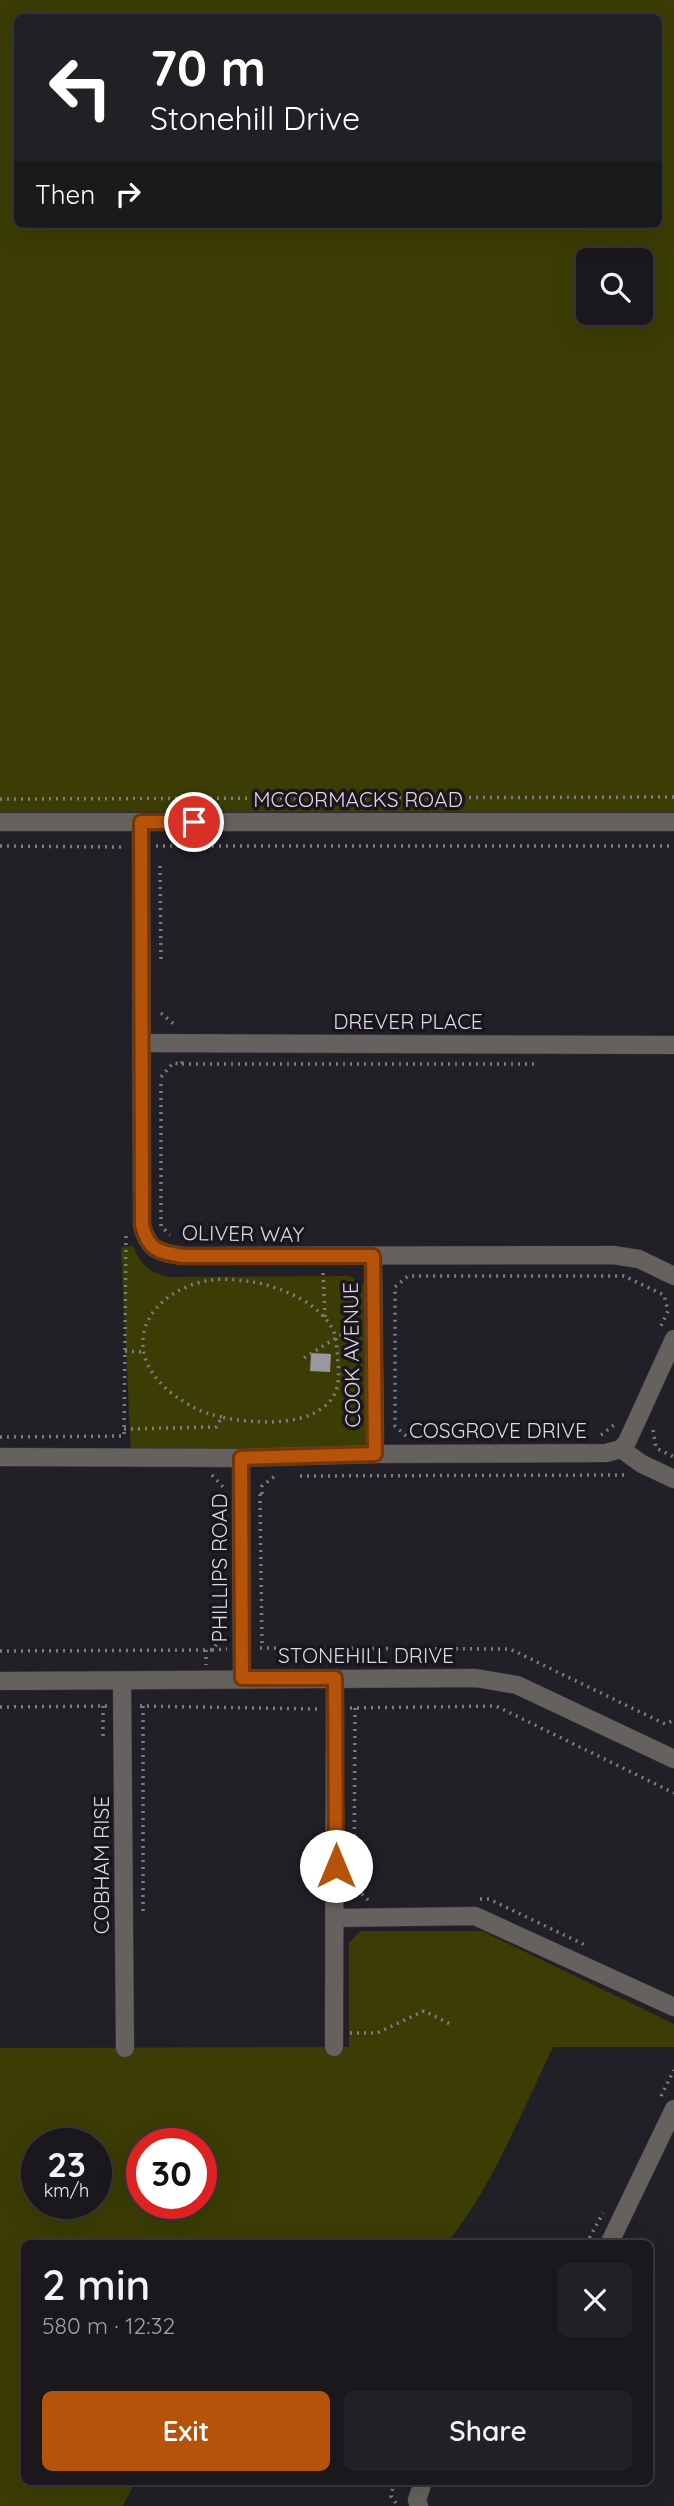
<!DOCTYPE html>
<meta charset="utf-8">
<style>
:root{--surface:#1a181d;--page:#232126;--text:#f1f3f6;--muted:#9fa0a4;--line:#38373b;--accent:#b45309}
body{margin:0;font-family:Quicksand,sans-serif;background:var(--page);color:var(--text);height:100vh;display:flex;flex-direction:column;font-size:26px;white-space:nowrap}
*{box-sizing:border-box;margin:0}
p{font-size:23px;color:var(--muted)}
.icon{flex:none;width:38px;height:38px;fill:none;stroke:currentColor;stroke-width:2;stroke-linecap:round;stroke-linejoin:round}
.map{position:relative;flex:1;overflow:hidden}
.panel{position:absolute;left:21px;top:2240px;width:632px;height:245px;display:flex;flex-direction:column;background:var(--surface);border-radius:10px;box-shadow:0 7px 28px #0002,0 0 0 2px var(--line)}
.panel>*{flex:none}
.top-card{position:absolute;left:14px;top:14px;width:648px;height:214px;border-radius:10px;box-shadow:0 7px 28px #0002,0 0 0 2px var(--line);background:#202124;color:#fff;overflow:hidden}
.buttons{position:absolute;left:576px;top:248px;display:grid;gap:14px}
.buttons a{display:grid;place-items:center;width:77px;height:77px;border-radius:10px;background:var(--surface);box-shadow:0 7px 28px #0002,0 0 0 2px var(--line);font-size:35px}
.speed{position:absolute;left:21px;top:2128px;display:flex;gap:14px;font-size:35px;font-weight:700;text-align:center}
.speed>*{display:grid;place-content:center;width:91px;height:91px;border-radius:50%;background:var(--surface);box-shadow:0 7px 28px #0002,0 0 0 2px var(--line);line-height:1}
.speed small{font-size:18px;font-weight:400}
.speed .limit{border:10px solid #d22;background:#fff;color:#111}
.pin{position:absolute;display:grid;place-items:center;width:60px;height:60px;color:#fff;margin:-30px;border:4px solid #fff;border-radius:50%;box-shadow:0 2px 7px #0007}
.me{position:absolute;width:77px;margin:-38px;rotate:0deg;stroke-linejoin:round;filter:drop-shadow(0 0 5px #0008)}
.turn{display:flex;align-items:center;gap:24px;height:147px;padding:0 21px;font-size:32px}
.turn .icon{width:91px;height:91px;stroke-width:2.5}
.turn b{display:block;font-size:49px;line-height:60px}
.then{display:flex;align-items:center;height:66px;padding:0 21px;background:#0003;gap:14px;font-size:26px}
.round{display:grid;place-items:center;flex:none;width:74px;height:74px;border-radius:10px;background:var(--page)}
.overview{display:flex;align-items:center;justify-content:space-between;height:119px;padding:0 21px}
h1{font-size:42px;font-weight:600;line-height:52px}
.action{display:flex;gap:14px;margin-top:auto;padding:14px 21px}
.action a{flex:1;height:80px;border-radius:10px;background:var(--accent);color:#fff;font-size:28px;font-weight:600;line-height:80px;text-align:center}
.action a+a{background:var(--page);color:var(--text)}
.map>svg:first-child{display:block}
</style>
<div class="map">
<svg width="674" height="2506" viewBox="0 0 674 2506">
<rect width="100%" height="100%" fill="#222027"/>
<!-- green -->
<g fill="#3b3d04" fill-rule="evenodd">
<path d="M0,0h674v812h-674zM18,18h640v206h-640zM588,261h52v52h-52z"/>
<path d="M133,1246c8,19 15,25 35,31l181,-1 13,7 4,6 3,146 -5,12 -233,5 -10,-205z"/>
<path d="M360,1931h122l192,93v23h-121c-32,66 -60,139 -106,196l-423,1v238h111l-12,24h-123v-458l349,-1v-104zM37,2144h59v59h-59zM142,2144h59v59h-59z"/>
</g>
<!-- building -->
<polygon fill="#9898a1" points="311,1353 331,1354 330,1372 310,1371"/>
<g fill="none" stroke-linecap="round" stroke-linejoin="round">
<!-- minor casing -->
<g stroke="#3c3a41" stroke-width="19">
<g id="minor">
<polyline points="0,822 674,822"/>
<path d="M141,822l1,403c6,25 16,27 40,31l431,-1 26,4 35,17"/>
<polyline points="142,1043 674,1045"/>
<polyline points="373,1256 375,1454"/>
<polyline points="621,1449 642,1464 674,1479"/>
<polyline points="0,1457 241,1458 375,1454 606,1453 621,1449 627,1442 674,1339"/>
<polyline points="241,1458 242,1678"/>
<polyline points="122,1681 125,2048"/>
<polyline points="336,1918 475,1916 674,2007"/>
<polyline points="334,2047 335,1678"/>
<polyline points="609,2244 674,2109"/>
<polyline points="419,2506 417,2500 423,2482"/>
</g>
</g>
<!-- tertiary casing -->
<g stroke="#3c3a41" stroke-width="19">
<polyline id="tertiary" points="0,1681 476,1678 517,1685 674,1759"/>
</g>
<!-- path -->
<g stroke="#7e7c82" stroke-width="3.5" stroke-dasharray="2 5" stroke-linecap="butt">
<polyline points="0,799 674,797"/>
<polyline points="0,846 124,847"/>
<polyline points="156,846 674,846"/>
<polyline points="160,866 161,959"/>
<polyline points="161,1013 175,1025"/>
<polyline points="182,1064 534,1064"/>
<polyline points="161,1077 173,1063 182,1064 182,1061"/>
<polyline points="161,1084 161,1226 170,1235"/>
<polyline points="323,1273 325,1317"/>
<polyline points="125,1351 143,1352"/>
<polyline points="304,1358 344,1333 358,1333"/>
<path d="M124,1429l92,-2 6,-10c30,7 96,12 113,-24 4,-9 4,-22 3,-31 -1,-9 -1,-18 -3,-27 -10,-30 -53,-48 -82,-53 -13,-2 -29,-4 -42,-2 -62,10 -95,67 -41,112 17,13 31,21 52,25"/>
<polyline points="653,1430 656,1448 674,1457"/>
<polyline points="601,1435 614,1425"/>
<polyline points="406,1436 395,1426 395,1287 408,1276 624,1276 664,1295 668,1311 661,1326"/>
<polyline points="0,1437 124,1436 126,1234"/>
<polyline points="212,1475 223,1487"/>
<polyline points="300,1476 625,1475"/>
<polyline points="260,1494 262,1648"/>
<polyline points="262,1494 262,1486 275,1476"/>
<polyline points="260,1648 510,1649 665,1724 674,1720"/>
<polyline points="206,1650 206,1665"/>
<polyline points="212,1650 227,1649"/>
<polyline points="0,1651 212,1650 224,1635"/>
<polyline points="103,1706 103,1736"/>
<polyline points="140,1706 317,1709"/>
<polyline points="143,1706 143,1914"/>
<polyline points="0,1707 108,1706"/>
<polyline points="350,1708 496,1706 674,1793"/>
<polyline points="355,1708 354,1886 368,1900"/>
<polyline points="480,1899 489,1899 587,1946"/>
<polyline points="350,2033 377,2033 424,2011 450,2024"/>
<polyline points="661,2096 674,2070"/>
<polyline points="586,2244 603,2213"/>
<polyline points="394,2482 391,2496 398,2506"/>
</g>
<!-- minor -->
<use href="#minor" stroke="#65615f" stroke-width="18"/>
<!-- tertiary -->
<use href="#tertiary" stroke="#65615f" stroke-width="18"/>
</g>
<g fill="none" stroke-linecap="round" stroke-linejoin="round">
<!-- route casing -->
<g stroke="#753606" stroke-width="18">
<path id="route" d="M194,822h-53l1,403c6,25 16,27 40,31h191l2,198 -134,4 1,220h93l1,188"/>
</g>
<!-- route -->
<use href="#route" stroke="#b45309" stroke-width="12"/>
</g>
<g text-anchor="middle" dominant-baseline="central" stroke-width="7" stroke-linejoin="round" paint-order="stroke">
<!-- street labels -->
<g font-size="21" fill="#dcdadf" stroke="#19171d">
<text x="358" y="799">MCCORMACKS ROAD</text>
<text x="408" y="1021">DREVER PLACE</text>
<text transform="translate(243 1233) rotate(1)">OLIVER WAY</text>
<text transform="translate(351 1355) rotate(-91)">COOK AVENUE</text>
<text x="498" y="1430">COSGROVE DRIVE</text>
<text transform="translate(219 1568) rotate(-90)">PHILLIPS ROAD</text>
<text x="366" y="1655">STONEHILL DRIVE</text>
<text transform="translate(101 1865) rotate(-90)">COBHAM RISE</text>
</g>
</g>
</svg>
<div class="buttons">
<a><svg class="icon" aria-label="search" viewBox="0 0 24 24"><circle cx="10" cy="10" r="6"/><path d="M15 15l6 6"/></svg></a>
</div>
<div class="speed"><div>23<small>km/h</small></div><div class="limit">30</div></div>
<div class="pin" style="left:194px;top:822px;background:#d93025"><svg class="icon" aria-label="arrive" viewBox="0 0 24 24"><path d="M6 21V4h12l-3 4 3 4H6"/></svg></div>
<svg class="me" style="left:336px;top:1866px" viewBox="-20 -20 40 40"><circle r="19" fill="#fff"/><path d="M0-13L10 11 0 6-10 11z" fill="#b45309"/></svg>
<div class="top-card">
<div class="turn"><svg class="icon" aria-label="left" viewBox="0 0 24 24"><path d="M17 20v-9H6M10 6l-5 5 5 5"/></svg><div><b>70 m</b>Stonehill Drive</div></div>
<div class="then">Then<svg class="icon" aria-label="right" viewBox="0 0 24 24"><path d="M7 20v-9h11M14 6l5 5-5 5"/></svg></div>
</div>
<section class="panel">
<div class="overview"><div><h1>2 min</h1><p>580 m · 12:32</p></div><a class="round"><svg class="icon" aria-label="close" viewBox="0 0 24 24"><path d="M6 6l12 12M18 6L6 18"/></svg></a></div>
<div class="action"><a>Exit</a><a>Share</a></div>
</section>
</div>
